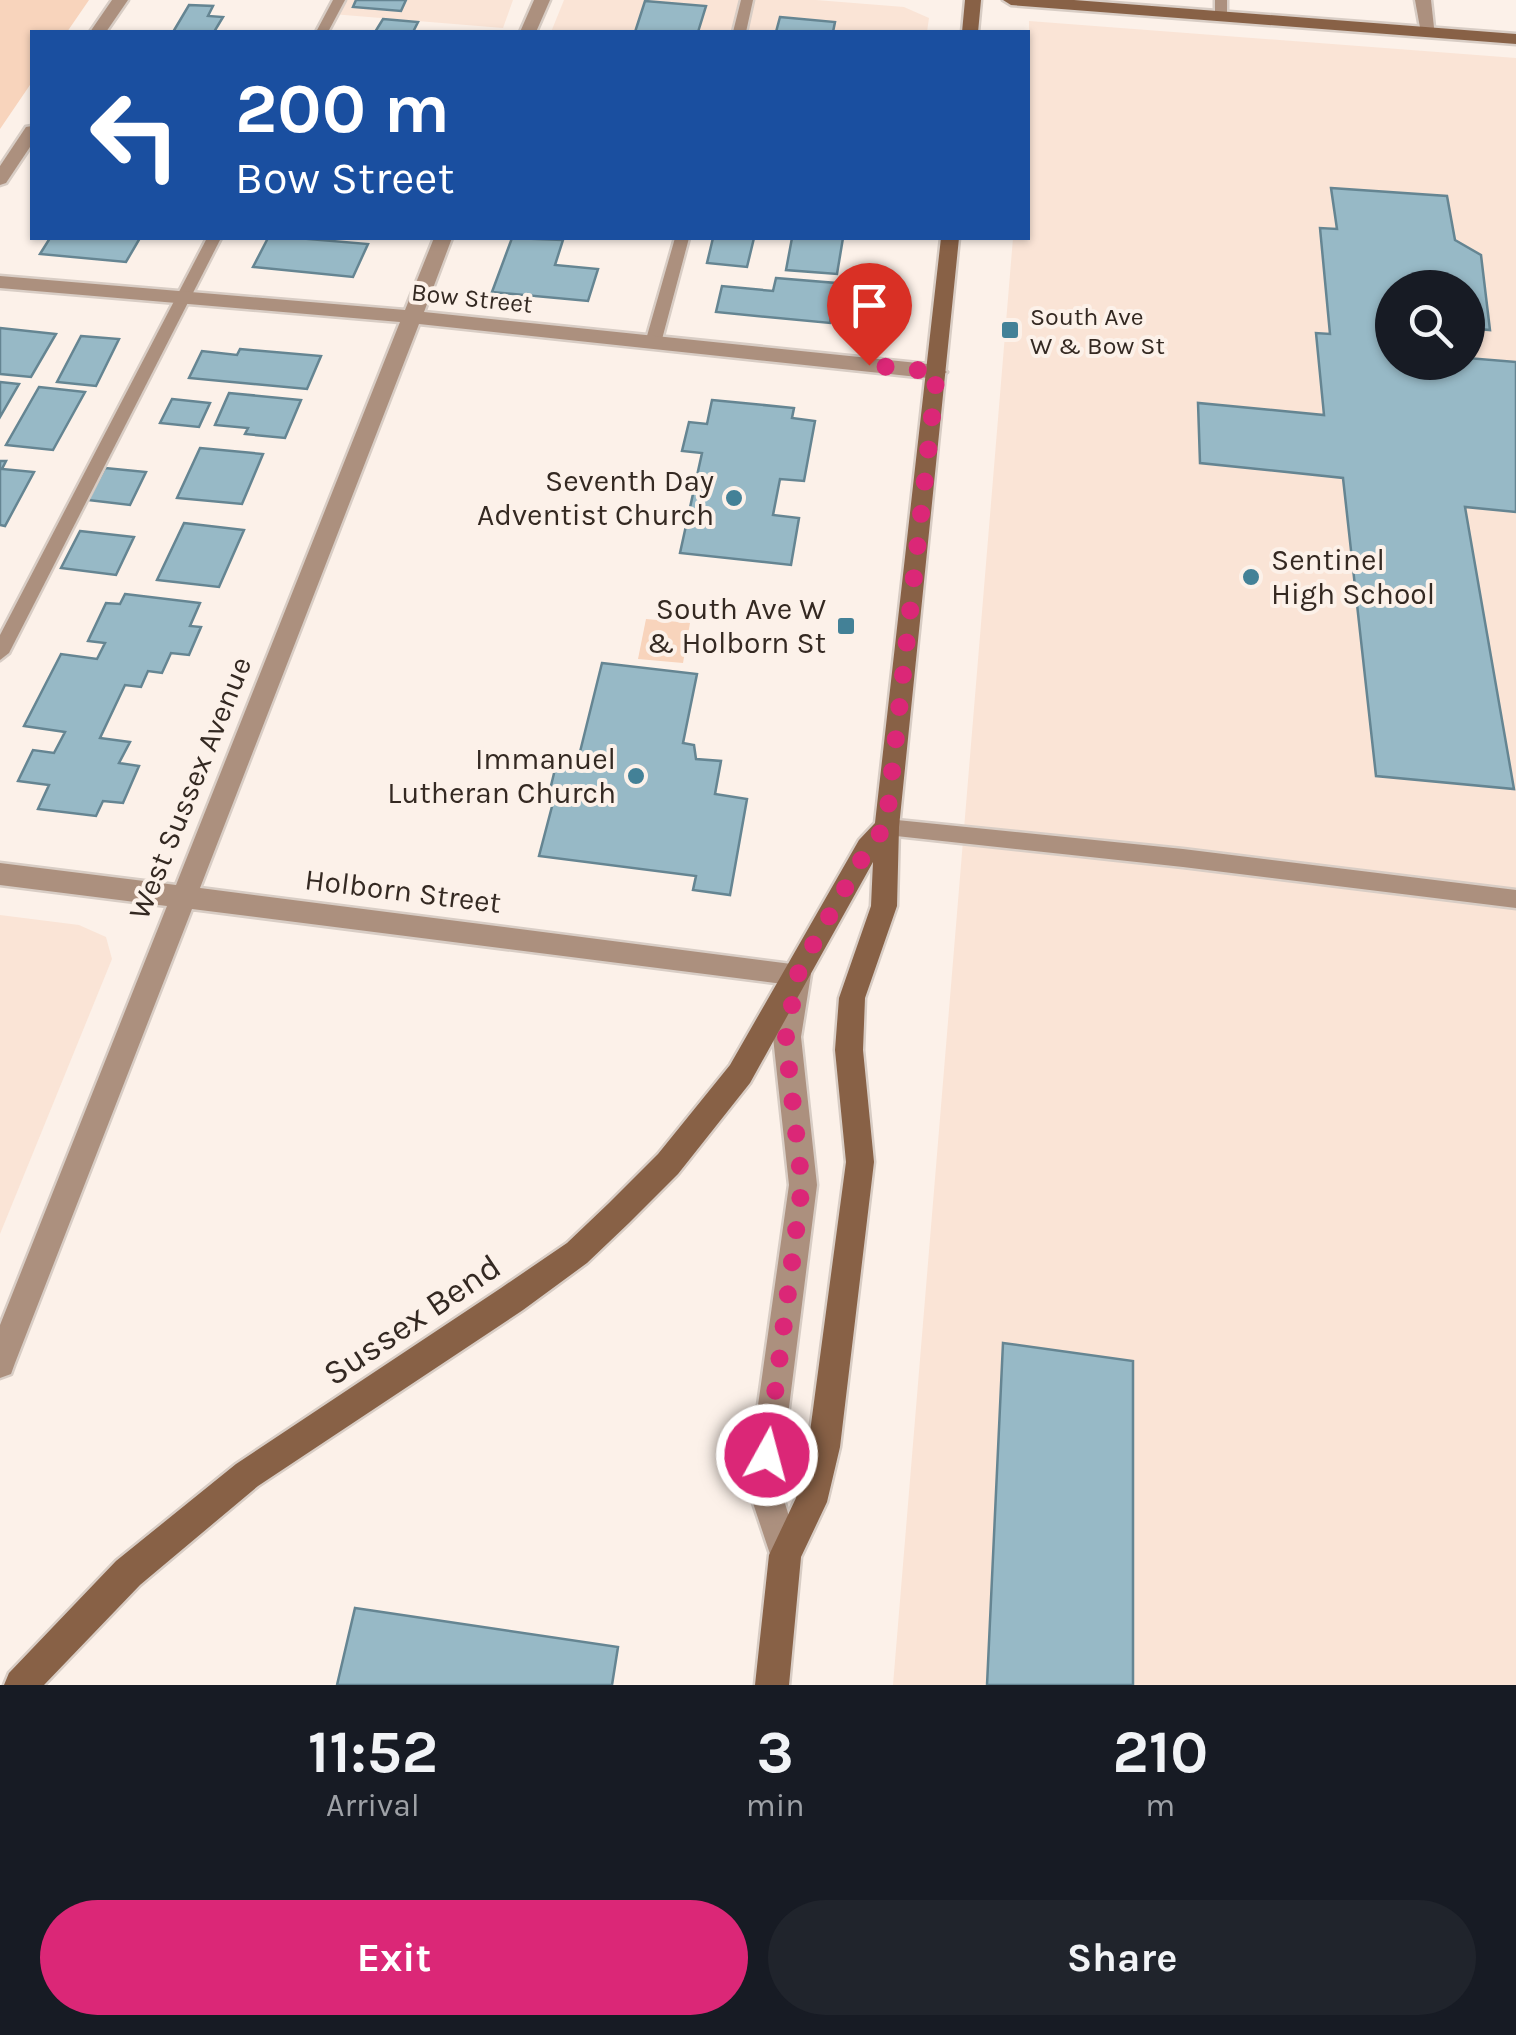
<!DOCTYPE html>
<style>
:root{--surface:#171b24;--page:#20242c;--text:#f1f3f6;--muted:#9ea1a6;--accent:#db2777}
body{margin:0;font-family:Karla,sans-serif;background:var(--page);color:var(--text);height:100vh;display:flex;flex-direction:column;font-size:38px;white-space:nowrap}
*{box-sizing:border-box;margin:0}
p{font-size:32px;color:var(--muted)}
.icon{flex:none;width:55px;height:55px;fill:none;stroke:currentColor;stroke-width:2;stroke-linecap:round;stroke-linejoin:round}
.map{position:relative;height:1685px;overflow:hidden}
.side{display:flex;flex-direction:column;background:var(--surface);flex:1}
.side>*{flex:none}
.banner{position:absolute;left:30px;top:30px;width:1000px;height:210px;border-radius:0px;box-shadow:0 2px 8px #0004;background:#1a4fa0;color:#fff;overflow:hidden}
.fabs{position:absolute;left:1375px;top:270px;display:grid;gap:20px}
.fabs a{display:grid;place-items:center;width:110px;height:110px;border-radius:50%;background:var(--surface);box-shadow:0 2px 8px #0004;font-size:50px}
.pin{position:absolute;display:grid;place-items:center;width:85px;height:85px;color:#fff;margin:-102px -42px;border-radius:50% 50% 50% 0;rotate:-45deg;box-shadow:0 0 10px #0007}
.pin .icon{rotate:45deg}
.me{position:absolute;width:110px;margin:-55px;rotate:7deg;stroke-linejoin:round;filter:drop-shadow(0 0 8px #0008)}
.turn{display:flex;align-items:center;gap:35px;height:210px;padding:0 40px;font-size:45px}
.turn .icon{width:130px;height:130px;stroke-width:2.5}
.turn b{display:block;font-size:70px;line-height:85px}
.eta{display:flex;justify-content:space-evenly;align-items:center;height:170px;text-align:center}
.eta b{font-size:60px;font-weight:700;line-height:70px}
.action{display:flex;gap:20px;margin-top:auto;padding:20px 40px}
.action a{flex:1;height:115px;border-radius:60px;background:var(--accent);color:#fff;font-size:40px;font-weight:700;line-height:115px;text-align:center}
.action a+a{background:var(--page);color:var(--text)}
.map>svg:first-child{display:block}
</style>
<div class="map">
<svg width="1516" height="1685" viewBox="0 0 1516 1685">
<rect width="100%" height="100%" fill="#fcf1e9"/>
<!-- built -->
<g fill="#fae4d6" fill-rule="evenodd">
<polygon points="339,0 513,0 503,28 332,14"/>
<polygon points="564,0 816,0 904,7 929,18 927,32 551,32"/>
<path d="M1029,21l487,37v1627h-623l120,-1447h15zM1392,288h76v74h-76z"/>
<polygon points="0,915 79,925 106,937 112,959 0,1234"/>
</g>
<!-- green -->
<g fill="#f8d4bc">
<polygon points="0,0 89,0 67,32 32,32 32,82 0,129"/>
<polygon points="646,619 690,623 683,663 638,659"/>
</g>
<!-- building -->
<g fill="#97b9c6" stroke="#658592" stroke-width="2.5">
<polygon points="356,0 406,0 401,11 353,7"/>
<polygon points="645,1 706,6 698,32 635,32"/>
<polygon points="189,5 213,6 208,16 223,17 214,32 173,32"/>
<polygon points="780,17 835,22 833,32 776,32"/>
<polygon points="383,19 418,22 413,32 375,32"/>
<polygon points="1331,188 1447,196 1455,240 1481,255 1490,330 1468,328 1468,288 1392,288 1392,362 1468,362 1468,358 1516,362 1516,512 1465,507 1514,789 1376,776 1343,478 1200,463 1198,403 1324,415 1316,333 1330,334 1320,228 1337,229"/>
<polygon points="50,238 140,238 126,262 40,254"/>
<polygon points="268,238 297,238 368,244 353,277 253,267"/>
<polygon points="512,238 563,240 555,265 598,269 588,301 492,292"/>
<polygon points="713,238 754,238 747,267 707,263"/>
<polygon points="792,238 843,238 837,274 786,270"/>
<polygon points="776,278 836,283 830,323 716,312 722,286 773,291"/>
<polygon points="0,328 56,334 31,377 0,374"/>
<polygon points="81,336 119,339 96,386 57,382"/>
<polygon points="240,349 321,356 307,389 189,378 202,351 237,355"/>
<polygon points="0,382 19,384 0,417"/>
<polygon points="39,387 85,392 53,450 6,445"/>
<polygon points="229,393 301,400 285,438 245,434 248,428 215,425"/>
<polygon points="172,399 210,403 199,427 160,423"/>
<polygon points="712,400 794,408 792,418 815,421 804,481 780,479 773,515 799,518 791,565 680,553 702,453 682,451 689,422 707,424"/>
<polygon points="200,448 263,454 242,504 177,498"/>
<polygon points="0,461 6,461 2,469 34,472 5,526 0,525"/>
<polygon points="105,468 146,472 130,505 88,500"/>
<polygon points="184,523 244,530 219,587 157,580"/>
<polygon points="80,531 134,537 116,575 61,568"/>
<polygon points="125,594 200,603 190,626 201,627 189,655 171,653 162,673 148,671 141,687 125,685 100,738 130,742 119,763 139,766 123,803 103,801 96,816 38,809 49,785 18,781 33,750 54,753 65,732 24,726 61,654 97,659 105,643 88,641 106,603 120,604"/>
<polygon points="602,663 697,674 683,743 694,745 696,759 721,761 715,794 747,799 730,895 693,890 696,876 539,856 555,795 549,794 557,761 577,764"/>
<polygon points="1003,1343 1133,1361 1133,1685 987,1685"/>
<polygon points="355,1608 618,1647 612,1685 337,1685"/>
</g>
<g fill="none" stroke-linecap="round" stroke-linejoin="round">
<!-- lane casing -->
<g stroke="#d8cdc5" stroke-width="5">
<g id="lane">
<polygon points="333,0 345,0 328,32 316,32"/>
<polygon points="741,0 753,0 746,32 733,32"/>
<polygon points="1215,0 1227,0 1227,19 1215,16"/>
<polygon points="207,238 221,238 9,653 0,660 0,635"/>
<polygon points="675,238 689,238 661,343 653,348 645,343"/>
<polygon points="887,819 1183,849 1516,890 1516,908 1183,867 887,835 880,833 877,827 880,821"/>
</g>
</g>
<!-- street casing -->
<g stroke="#d8cdc5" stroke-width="5">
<g id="street">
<polygon points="112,0 128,0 106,32 90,32"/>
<polygon points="534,0 550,0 536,32 520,32"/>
<polygon points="1415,0 1431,0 1435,37 1421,33"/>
<polygon points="32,126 32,144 6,183 0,185 0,166 26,127"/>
<polygon points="434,238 452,238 424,312 937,365 947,372 937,379 419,324 200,888 807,966 811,974 801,1037 817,1185 783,1455 783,1497 801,1555 796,1566 785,1571 774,1566 751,1497 751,1455 789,1185 773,1037 783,984 192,909 15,1363 11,1374 0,1378 0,1325 167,906 0,885 0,863 176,885 400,322 0,288 0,276 405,310"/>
</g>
</g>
<!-- secondary casing -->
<g stroke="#d8cdc5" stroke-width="5">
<g id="secondary">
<polygon points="965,0 981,0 978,32 962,32"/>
<polygon points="1003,0 1074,0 1516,34 1516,44 1011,5"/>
<polygon points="941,238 959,238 899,827 897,906 865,998 863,1050 874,1162 840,1447 827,1502 801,1557 789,1685 755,1685 769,1555 796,1498 808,1447 846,1162 835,1050 839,998 871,906 873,862 750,1083 678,1174 629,1223 587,1263 523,1310 258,1486 140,1585 44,1685 4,1685 9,1673 116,1561 236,1464 501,1288 567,1243 609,1203 658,1154 730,1065 859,840 875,823"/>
</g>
</g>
<!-- lane -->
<use href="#lane" fill="#ac907e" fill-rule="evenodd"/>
<!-- street -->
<use href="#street" fill="#ac907e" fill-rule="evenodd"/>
<!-- secondary -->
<use href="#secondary" fill="#886146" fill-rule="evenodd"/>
</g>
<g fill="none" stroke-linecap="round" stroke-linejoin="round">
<!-- route -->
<polyline stroke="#db2777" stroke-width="18" stroke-dasharray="0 32.4" points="767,1455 802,1185 788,1061 786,1037 792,1005 798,974 814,943 868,848 886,826 937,372 869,365"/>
</g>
<!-- markers -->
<g fill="#438197" stroke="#fcf1e9" stroke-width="4">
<rect x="1000" y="320" width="20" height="20" rx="5"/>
<circle cx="734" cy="498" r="10"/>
<circle cx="1251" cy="577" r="10"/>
<rect x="836" y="616" width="20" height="20" rx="5"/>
<circle cx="636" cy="776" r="10"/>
</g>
<g text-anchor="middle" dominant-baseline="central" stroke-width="8" stroke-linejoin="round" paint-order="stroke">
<!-- far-street labels -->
<g font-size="25" fill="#342922" stroke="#fcf1e9">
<text transform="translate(472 298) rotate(6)">Bow Street</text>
</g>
<!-- far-poi labels -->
<g font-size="25" fill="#342922" stroke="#fcf1e9" text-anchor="start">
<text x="1030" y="316">South Ave<tspan x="1030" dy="29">W &amp; Bow St</tspan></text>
</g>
<!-- poi labels -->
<g font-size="30" fill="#342922" stroke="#fcf1e9" text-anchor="end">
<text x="714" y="481">Seventh Day<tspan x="714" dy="34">Adventist Church</tspan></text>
<text x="1271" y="560" text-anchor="start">Sentinel<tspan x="1271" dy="34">High School</tspan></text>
<text x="826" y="609">South Ave W<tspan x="826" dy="34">&amp; Holborn St</tspan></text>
<text x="616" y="759">Immanuel<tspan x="616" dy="34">Lutheran Church</tspan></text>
</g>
<!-- street labels -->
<g font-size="30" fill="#342922" stroke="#fcf1e9">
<text transform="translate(190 788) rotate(-68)">West Sussex Avenue</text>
<text transform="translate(403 891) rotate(7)">Holborn Street</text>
</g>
<!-- near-street labels -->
<g font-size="35" fill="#342922" stroke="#fcf1e9">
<text transform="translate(412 1320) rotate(-34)">Sussex Bend</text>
</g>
</g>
</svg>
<div class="fabs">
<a><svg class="icon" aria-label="search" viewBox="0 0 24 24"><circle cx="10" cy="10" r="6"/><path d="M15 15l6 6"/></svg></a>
</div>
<div class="pin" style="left:869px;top:365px;background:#d93025"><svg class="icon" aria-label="arrive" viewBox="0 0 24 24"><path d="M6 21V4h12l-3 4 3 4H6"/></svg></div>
<svg class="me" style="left:767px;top:1455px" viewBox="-20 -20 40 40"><circle r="17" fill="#db2777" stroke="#fff" stroke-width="3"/><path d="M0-11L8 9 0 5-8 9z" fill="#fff"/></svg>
<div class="banner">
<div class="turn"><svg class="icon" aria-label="left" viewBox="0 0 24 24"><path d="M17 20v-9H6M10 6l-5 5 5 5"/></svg><div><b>200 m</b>Bow Street</div></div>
</div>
</div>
<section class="side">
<div class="eta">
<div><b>11:52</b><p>Arrival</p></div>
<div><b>3</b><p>min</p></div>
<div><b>210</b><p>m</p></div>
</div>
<div class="action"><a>Exit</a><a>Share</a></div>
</section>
